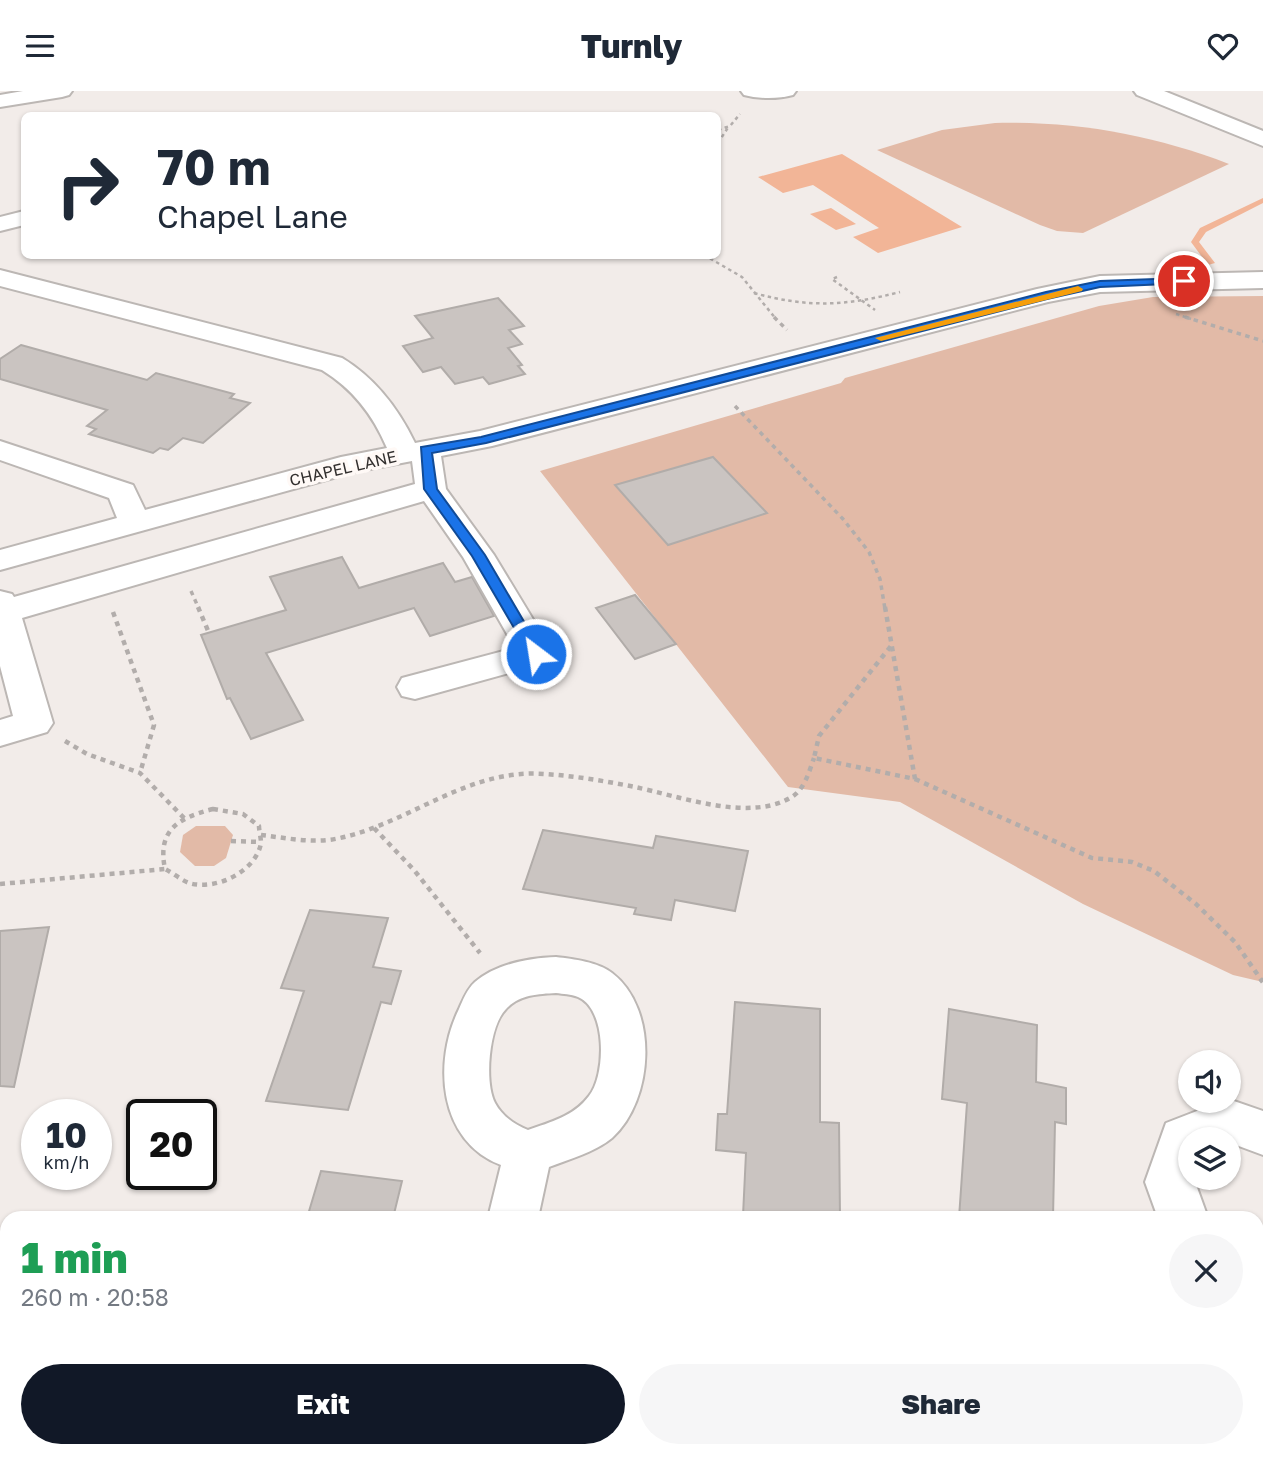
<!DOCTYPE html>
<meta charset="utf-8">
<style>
:root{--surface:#fff;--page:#f6f6f7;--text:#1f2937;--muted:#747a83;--accent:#111827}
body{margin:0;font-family:"Golos Text",sans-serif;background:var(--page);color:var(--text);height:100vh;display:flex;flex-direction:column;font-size:26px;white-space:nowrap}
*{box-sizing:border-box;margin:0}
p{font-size:23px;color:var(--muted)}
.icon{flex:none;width:38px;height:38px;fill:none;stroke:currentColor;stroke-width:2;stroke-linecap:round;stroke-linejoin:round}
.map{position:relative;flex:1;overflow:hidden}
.sheet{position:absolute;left:0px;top:1120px;width:1264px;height:247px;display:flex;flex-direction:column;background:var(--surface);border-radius:21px 21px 0 0;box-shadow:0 2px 5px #0004}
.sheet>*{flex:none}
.guide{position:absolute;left:21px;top:21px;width:700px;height:147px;border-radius:10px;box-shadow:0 2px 5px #0004;background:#fff;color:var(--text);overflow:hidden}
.buttons{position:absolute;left:1178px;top:959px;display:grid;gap:14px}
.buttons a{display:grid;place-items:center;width:63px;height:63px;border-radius:50%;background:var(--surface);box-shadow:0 2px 5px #0004;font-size:35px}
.speed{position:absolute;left:21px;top:1008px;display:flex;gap:14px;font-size:35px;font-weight:700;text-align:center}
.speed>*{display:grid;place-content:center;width:91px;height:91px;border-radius:50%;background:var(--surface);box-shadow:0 2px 5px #0004;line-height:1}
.speed small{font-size:18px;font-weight:400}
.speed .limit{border:4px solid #111;border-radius:10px;background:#fff;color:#111}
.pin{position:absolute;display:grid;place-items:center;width:60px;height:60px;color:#fff;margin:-30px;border:4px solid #fff;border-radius:50%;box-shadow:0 2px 7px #0007}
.me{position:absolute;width:77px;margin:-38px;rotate:329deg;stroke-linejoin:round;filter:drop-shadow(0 0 5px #0008)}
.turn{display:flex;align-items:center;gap:24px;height:147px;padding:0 21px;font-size:32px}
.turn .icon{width:91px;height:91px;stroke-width:2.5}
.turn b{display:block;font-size:49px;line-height:60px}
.round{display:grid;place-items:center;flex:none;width:74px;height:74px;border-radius:37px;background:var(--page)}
.summary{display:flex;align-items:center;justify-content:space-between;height:119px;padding:0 21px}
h1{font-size:42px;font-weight:800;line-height:52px;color:#1e9e55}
.action{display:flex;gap:14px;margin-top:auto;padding:14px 21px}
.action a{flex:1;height:80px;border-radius:42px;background:var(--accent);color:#fff;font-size:28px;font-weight:800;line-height:80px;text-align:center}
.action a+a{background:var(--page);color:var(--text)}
header{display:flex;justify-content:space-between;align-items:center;height:91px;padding:0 21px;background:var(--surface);font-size:32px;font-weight:800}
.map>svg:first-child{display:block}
</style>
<header><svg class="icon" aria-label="menu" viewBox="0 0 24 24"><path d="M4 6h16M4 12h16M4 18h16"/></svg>Turnly<svg class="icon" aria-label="heart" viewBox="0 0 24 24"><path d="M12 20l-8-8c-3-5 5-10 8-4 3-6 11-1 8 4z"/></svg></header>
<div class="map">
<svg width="1263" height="1366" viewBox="0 0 1263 1366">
<rect width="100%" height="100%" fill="#f2ece9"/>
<!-- green -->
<g fill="#e2baa7">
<path d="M995,32c82,-2 158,12 234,41l-146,69 -26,-2 -17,-6 -163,-75 65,-20z"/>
<polygon points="1263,205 1263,891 1233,884 1083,813 900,711 788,696 540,380 841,292 845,287 1099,215 1153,206"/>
<polygon points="196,735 225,735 233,744 226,767 214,775 195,775 180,761 183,744"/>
</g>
<!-- water -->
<g fill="#f2b597">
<polygon points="842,63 962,136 878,162 853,146 879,137 813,94 783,102 758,86"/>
<polygon points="831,117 856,133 836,139 810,123"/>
</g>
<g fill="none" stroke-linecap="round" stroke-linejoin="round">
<!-- stream -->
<polygon fill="#f2b597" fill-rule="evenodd" points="1263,107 1263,112 1206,141 1199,151 1215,172 1208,174 1191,151 1200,137"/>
</g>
<!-- building -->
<g fill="#cac4c1" stroke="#b1aca9" stroke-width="2">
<polygon points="498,207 524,235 509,239 522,253 508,257 522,274 518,275 525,283 489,293 483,286 455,293 441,276 423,281 403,255 433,247 415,225"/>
<polygon points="21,254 147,289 156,282 234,303 230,307 250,312 203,352 183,347 168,359 160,357 153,362 89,343 96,338 87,335 107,319 0,288 0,268"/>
<polygon points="713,366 767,422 668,454 615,394"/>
<polygon points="342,466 359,497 443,472 455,491 472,486 494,525 430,545 414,517 266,562 303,629 251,648 230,607 227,608 201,544 286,519 270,486"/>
<polygon points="635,504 676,553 635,568 596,517"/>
<polygon points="543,739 653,757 656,745 748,760 735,820 675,809 671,829 634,823 636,817 523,798"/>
<polygon points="310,819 388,827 373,876 401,880 391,913 381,911 348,1019 266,1010 304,900 281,897"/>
<polygon points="49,836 14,996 0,995 0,840"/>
<polygon points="735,911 820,918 820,1031 839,1032 840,1127 743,1125 746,1062 716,1059 718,1023 727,1023"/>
<polygon points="949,918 1037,934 1036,991 1066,997 1066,1033 1055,1031 1053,1127 959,1127 967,1012 942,1008"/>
<polygon points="321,1080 402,1090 393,1127 307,1127"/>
</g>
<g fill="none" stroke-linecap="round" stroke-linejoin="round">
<!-- minor casing -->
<g stroke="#bcb7b4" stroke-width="4">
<g id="minor">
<polygon points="23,0 72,0 69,4 62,6 0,16 0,4"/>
<path d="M741,0h55l-3,4c-14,4 -35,4 -49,0z"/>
<polygon points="1134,0 1164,0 1263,40 1263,55 1137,4"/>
<polygon points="24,120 24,134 0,140 0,126"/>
<path d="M0,179l342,88c33,20 56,50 73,85l65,-12 557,-142 63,-13 163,-4v16l-163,4 -52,10 -556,144 -51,10 5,33 48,66 60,99 -5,8 -134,37 -13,-3 -5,-9 5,-9 113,-30 -52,-91 -39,-56 -402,117 31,105 -6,9 -47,14v-26l13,-4 -13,-50v-75l12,3 2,3 401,-113 -3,-23 -57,11 -355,98v-20l117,-32 -8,-20 -109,-38v-19l133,44 12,25 196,-53 46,-9c-14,-33 -34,-59 -65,-78l-322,-84z"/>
<path d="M556,866c18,2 42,5 56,16 47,36 42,127 0,165 -17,14 -42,21 -63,29l-11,51h-50l13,-53c-63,-24 -68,-103 -42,-156 4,-9 8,-20 16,-27 21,-18 54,-24 81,-25zM556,902c7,1 15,1 22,4 29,12 28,78 11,99 -15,20 -38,26 -61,34 -13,-5 -26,-14 -33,-27 -11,-21 -6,-77 11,-94 13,-14 31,-15 50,-16z"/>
<polygon points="1228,1008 1263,1020 1263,1064 1228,1051 1228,1048 1190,1048 1190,1087 1196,1087 1195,1091 1208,1127 1158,1127 1145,1091 1166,1032"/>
<polygon points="1256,1191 1263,1194 1263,1247 1256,1244"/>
<polygon points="439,1360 495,1360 494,1366 438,1366"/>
</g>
</g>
<!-- path-far3 -->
<g stroke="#b2adab" stroke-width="2.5" stroke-dasharray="3.5 3.5" stroke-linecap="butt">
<polyline points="718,39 730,35 740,23"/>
<polyline points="718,52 729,35"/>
<polyline points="704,164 742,186 776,228"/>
<polyline points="837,186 832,188 875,219"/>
<path d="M754,202c54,15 92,13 146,-1"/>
<polyline points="1176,223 1191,228"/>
</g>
<!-- path-far2 -->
<g stroke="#b2adab" stroke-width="3.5" stroke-dasharray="4.5 4.5" stroke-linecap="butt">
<polyline points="774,226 787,239"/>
<polyline points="1185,226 1263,250"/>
<polyline points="735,315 843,428 869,461 880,488 885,518"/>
<polyline points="191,500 199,518"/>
</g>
<!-- path-far1 -->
<g stroke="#b2adab" stroke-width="4.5" stroke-dasharray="5 5" stroke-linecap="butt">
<polyline points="198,516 209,542"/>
<polyline points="885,516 915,688 814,667 819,645 891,555"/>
<polyline points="113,521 154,634 140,682"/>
<polyline points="65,650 87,663 140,682 185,728"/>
<polyline points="915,688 1092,767 1132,771 1154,780 1196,813 1235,851 1262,890"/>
<path d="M213,718l30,5 16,12c0,5 2,12 2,17 -5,29 -46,48 -72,40 -8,-3 -16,-10 -24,-14 -8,-39 13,-51 48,-60z"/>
<polyline points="374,737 414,779 480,862"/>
<path d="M261,744c26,3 53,9 79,3 72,-16 128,-70 205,-64 30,2 60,7 90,13 44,9 113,35 155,11 14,-7 19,-26 24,-40"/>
<polyline points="231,750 261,751"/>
<polyline points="0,793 165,778"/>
</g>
<!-- path -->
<polyline stroke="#b2adab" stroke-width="5" stroke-dasharray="7 7" stroke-linecap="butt" points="1261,888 1263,891"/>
<!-- minor -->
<use href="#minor" fill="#fff" fill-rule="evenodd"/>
</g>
<!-- route -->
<polygon fill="#1a73e8" stroke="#114b97" stroke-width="2" points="1184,187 1189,190 1188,192 1100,196 1047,208 486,352 432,362 437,398 485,464 543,563 536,568 531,566 472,465 424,398 421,356 481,346 1046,201 1100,190"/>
<!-- slow -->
<polygon fill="#f59e0b" points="1078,195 1083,198 1082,200 881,250 875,247"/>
<g text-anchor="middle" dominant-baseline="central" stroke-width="7" stroke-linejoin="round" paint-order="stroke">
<!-- far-street labels -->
<g font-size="16" fill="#322f2e" stroke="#fff9f6">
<text transform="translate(343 377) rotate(-13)">CHAPEL LANE</text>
</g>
</g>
</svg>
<div class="buttons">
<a><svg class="icon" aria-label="sound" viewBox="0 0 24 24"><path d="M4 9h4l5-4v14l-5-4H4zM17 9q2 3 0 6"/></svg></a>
<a><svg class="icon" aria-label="layers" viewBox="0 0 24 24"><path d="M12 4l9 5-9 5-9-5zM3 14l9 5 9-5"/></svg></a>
</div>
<div class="speed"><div>10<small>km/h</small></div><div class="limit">20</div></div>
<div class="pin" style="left:1184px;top:190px;background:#d93025"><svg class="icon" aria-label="arrive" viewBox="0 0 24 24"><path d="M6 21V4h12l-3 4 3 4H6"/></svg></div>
<svg class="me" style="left:536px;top:563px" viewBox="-20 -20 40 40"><circle r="17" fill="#1a73e8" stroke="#fff" stroke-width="3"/><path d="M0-11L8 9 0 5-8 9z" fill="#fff"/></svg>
<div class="guide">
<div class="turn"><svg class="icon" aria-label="right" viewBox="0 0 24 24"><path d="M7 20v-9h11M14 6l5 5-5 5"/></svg><div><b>70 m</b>Chapel Lane</div></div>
</div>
<section class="sheet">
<div class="summary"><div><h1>1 min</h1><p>260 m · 20:58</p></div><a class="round"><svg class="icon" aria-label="close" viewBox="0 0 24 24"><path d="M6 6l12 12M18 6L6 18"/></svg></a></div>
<div class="action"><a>Exit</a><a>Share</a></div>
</section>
</div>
